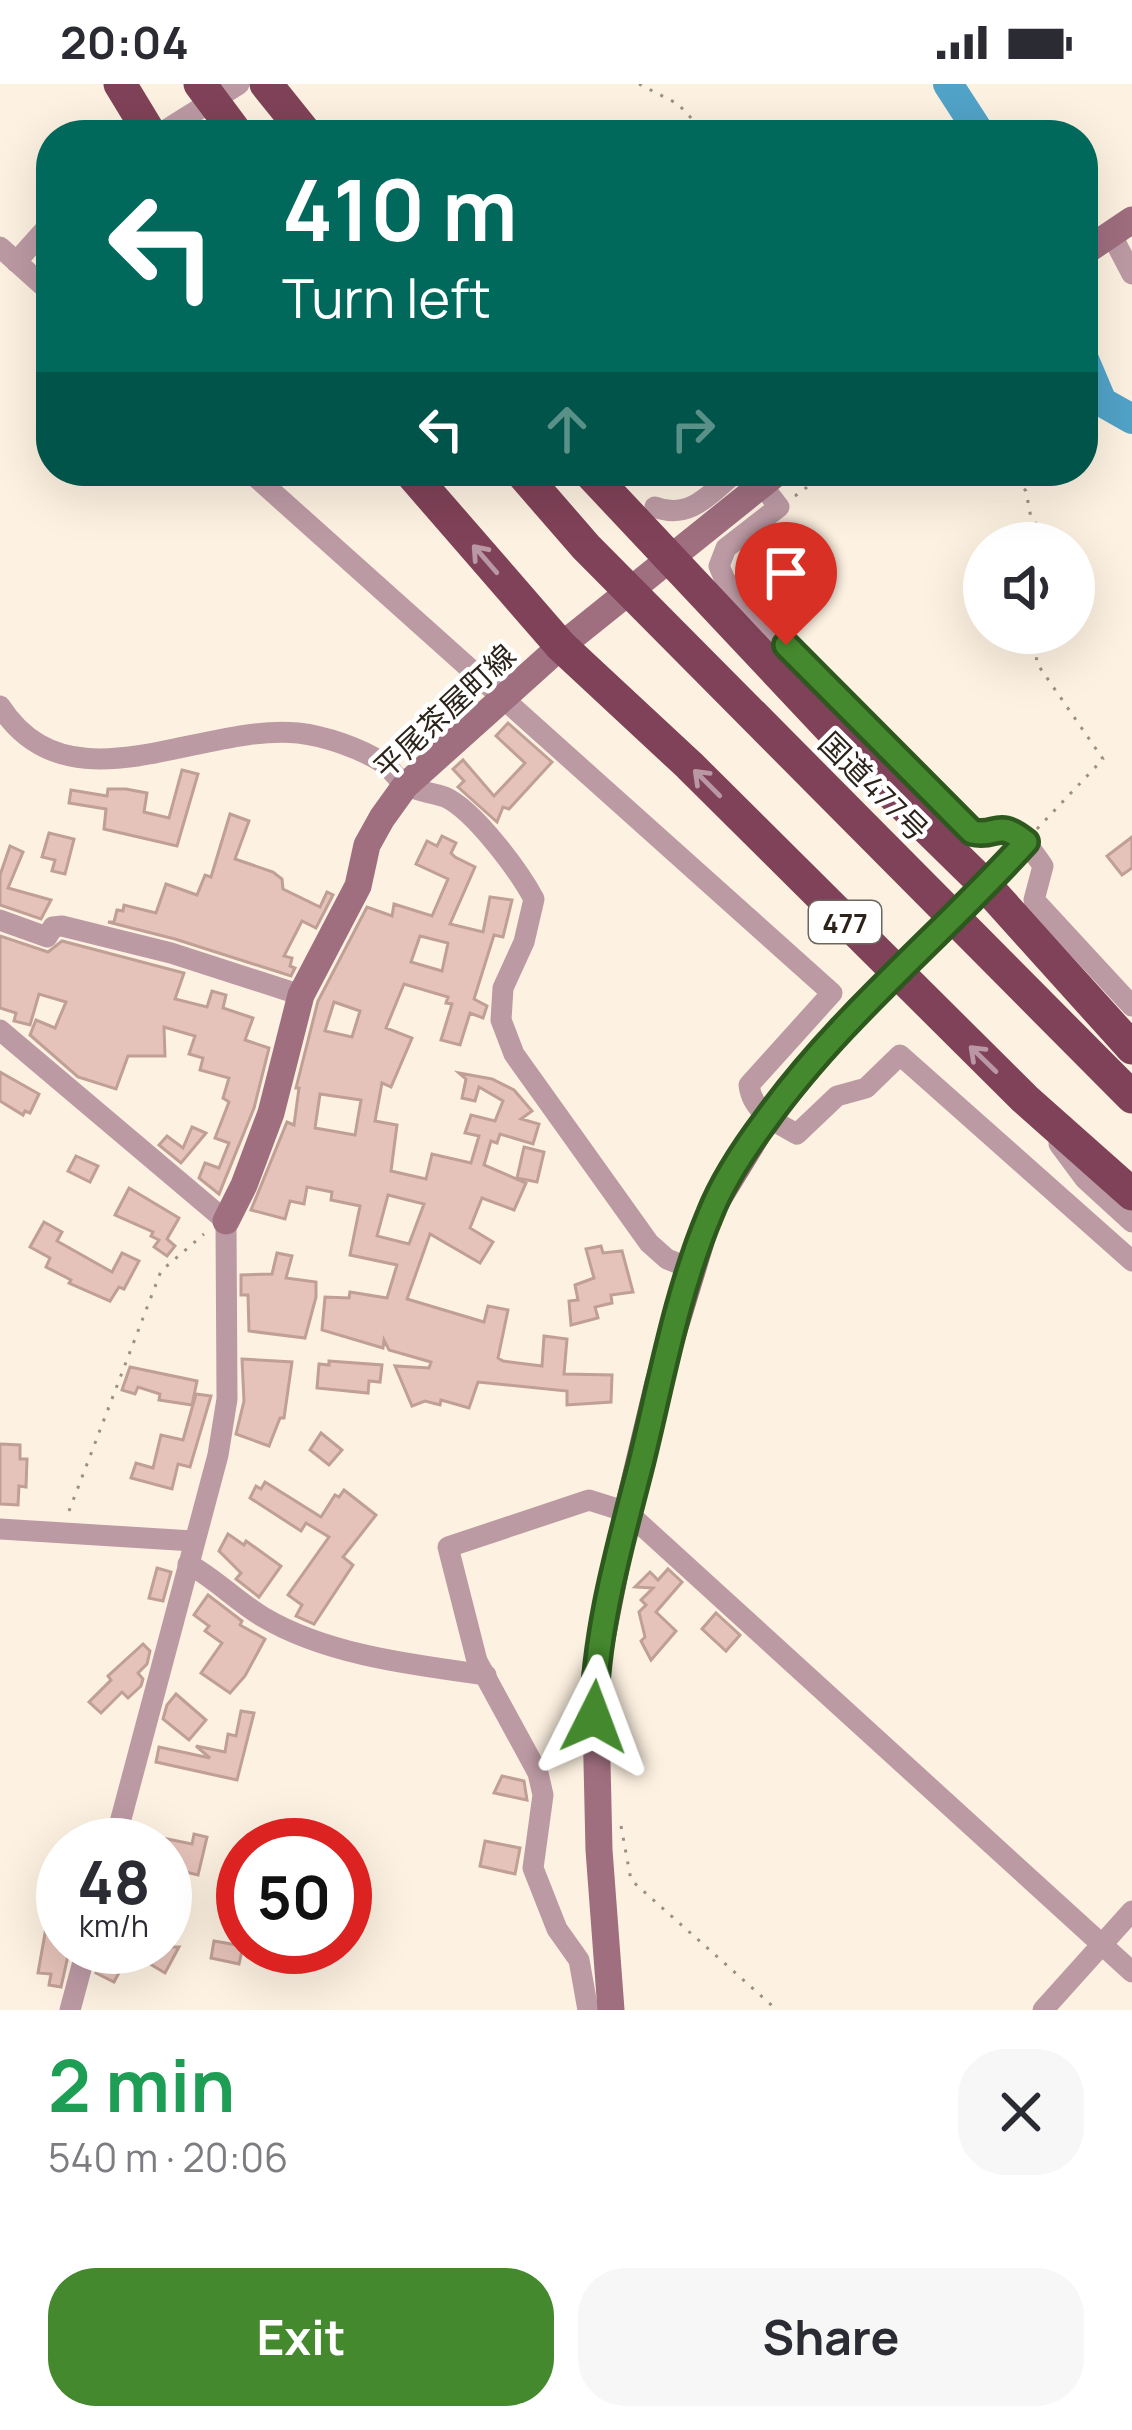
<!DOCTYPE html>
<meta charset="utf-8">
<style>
:root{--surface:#fff;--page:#f7f7f7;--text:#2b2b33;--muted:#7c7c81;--accent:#45892e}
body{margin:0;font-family:Manrope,"Noto Sans JP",sans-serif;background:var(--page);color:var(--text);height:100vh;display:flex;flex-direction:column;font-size:45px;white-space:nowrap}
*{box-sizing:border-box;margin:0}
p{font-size:39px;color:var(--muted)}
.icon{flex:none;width:66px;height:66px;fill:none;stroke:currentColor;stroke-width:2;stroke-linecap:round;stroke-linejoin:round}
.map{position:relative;height:1926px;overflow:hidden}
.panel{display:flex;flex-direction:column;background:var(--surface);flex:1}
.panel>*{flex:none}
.top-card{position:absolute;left:36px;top:36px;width:1062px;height:366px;border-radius:48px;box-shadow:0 12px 48px #0002;background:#00695c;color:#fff;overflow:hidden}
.fabs{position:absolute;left:963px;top:438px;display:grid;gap:24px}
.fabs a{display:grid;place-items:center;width:132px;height:132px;border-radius:50%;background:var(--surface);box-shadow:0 12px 48px #0002;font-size:60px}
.speed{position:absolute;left:36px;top:1734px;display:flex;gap:24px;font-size:60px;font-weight:700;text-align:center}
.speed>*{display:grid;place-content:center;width:156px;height:156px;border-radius:50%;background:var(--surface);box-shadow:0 12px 48px #0002;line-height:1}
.speed small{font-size:30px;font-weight:400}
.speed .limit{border:18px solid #d22;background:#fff;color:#111}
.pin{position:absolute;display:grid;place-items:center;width:102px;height:102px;color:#fff;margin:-123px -51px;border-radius:50% 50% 50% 0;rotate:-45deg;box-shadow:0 0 12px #0007}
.pin .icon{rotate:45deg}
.me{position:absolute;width:132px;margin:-66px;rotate:3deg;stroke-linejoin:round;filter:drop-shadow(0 0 9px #0008)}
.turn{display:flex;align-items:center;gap:42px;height:252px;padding:0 48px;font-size:54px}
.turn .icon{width:156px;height:156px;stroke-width:2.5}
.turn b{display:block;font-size:84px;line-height:102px}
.lanes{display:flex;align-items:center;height:114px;padding:0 48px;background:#0003;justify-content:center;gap:60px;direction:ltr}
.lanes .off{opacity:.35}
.round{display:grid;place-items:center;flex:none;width:126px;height:126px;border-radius:48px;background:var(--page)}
.head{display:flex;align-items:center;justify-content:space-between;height:204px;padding:0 48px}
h1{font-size:72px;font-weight:700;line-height:90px;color:#1e9e55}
.action{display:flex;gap:24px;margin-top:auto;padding:24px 48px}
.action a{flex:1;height:138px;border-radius:48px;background:var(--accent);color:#fff;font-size:48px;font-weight:700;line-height:138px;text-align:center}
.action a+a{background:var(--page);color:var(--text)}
.status{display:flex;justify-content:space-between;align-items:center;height:84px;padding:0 60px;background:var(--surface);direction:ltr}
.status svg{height:33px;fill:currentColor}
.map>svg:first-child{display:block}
</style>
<div class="status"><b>20:04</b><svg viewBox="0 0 49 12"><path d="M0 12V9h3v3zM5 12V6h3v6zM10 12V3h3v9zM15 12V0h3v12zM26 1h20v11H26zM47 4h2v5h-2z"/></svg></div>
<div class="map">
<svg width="1132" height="1926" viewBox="0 0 1132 1926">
<rect width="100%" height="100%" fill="#fdf1e1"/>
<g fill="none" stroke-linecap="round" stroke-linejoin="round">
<!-- river -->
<g stroke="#51a3c8" stroke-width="30">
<polyline points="948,0 981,51"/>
<polyline points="1083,273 1102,318 1132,335"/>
</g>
</g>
<!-- building -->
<g fill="#e6c3ba" stroke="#c09f95" stroke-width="3" fill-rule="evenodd">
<polygon points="508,639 552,678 509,725 503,723 497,738 458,703 464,697 453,685 463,676 494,712 525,679 496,652"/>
<polygon points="182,686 198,690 177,762 104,745 106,725 69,719 71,706 107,712 108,705 126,705 147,709 144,728 169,734"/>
<polygon points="230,730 249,737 235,775 273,788 282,795 283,805 320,823 327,808 333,811 316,844 302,837 284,872 292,874 290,882 295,884 291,892 175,855 108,838 114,838 117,826 123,827 124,821 156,829 166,800 197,811 205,791 211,793"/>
<polygon points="49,749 74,755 65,790 52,787 55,776 42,773"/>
<path d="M442,752l14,7 -5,10 4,4 20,10 -25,57 33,8 7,-35 22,3 -9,37 -9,-2 -20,64 13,7 -4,12 -13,-5 -10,32 -19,-5 11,-36 -6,-1 2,-6 -44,-13 -18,44 26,10 -21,49 -9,-4 -7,38 22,4 -6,46 35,8 6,-25 39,9 8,-27 -14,-3 6,-18 24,6 8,-20 -24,-14 -4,14 -13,-3 4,-19 -7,-6 33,6 22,11 18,21 -11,8 18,5 -6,20 -33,-10 -3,9 -6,-2 -7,24 42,18 -12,27 -32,-12 -12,30 23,14 -13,21 -50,-29 -23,65 77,23 4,-16 20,4 -10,48 5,3 39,5 2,-30 23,3 -3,35 48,1 -1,27 -44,3v-14l-89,-9 -9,26 -28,-8 -1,5 -15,-4 -13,5 -17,-40 34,2 2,-6 -42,-12 -5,-10 -1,8 -61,-18 3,-33 24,1 1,-6 37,6 10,-33 -47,-10 10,-49 -29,-6 1,-8 -25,-5 -3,17 -14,-3 -5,18 -34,-9 36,-88 7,3 5,-37h-3l22,-87 49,-94 25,9 2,-12 38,12 16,-37 -32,-15 11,-23 10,5zM420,852l28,7 -6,28 -31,-9zM334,918l26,9 -8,26 -27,-6zM320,1010l41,6 -6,35 -40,-7zM388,1111l36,9 -15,40 -32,-8z"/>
<polygon points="1132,753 1132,784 1122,791 1107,772"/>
<polygon points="10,762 23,768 8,804 51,816 41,835 0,821 0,791"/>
<polygon points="0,852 48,868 62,857 184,889 175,915 207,923 212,907 226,911 223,924 253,934 245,956 269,964 254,1024 219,1110 199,1094 205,1079 219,1084 229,1059 215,1054 229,1018 223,1014 229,994 200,986 203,974 189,970 195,952 164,943 165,972 128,972 116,1005 78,993 30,951 36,936 55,944 66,918 39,910 30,941 14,937 16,929 0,924"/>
<polygon points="0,988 39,1010 30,1029 25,1027 23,1031 0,1017"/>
<polygon points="192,1043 206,1049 181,1079 159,1061 167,1052 183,1064"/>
<polygon points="524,1063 544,1068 537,1098 517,1094"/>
<polygon points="76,1072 98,1082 90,1098 68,1087"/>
<polygon points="129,1104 179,1134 167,1155 175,1162 167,1172 154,1163 159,1156 151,1152 153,1148 115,1131"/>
<polygon points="44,1138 62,1148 57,1157 112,1188 122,1169 139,1177 124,1205 119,1203 110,1217 69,1199 71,1196 46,1183 50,1174 30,1163"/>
<polygon points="601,1162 603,1169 622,1167 633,1208 611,1211 612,1219 595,1223 598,1234 571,1241 569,1217 578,1216 575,1201 594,1194 586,1165"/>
<polygon points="277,1169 292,1172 286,1194 316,1198 316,1213 305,1254 249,1247 248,1211 241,1211 241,1191 272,1190"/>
<polygon points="242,1275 292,1278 284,1334 280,1334 269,1362 236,1350 244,1317"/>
<polygon points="329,1277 382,1281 380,1298 369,1297 368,1309 317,1304 319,1280 329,1281"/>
<polygon points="130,1283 197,1297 192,1321 159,1316 160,1310 138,1303 135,1310 122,1306"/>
<polygon points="196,1310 211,1312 190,1383 178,1380 172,1405 131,1394 136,1379 153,1384 161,1351 183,1356"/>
<polygon points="321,1349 342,1366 329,1381 310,1366"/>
<polygon points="0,1360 20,1361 20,1375 27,1375 26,1403 19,1402 18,1421 0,1420"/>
<polygon points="265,1398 321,1433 335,1411 339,1413 344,1406 376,1431 343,1473 353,1481 314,1540 296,1532 302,1521 288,1511 329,1453 306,1439 301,1447 250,1414 256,1402 261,1405"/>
<polygon points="228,1450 244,1461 246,1457 281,1482 259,1513 236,1495 241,1489 219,1467"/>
<polygon points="157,1484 171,1488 163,1517 149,1514"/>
<polygon points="668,1485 682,1498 656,1528 676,1547 651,1576 641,1557 645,1553 639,1528 646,1521 641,1516 653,1504 635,1503 650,1488 658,1496"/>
<polygon points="208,1511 242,1537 240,1541 265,1555 245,1592 230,1609 201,1589 222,1559 205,1547 209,1542 194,1531"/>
<polygon points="716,1529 740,1551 726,1567 702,1545"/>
<polygon points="143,1560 150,1567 147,1580 138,1589 143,1595 141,1602 128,1614 122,1608 101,1629 89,1618 111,1596 108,1592"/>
<polygon points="176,1610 206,1636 189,1656 163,1635 167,1621"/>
<polygon points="241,1627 254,1629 237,1696 156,1678 159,1663 210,1674 196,1662 225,1668 228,1650 236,1652"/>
<polygon points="502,1692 524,1697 527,1716 494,1709"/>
<polygon points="133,1748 192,1760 194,1750 207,1753 198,1791 165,1783 165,1761 130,1761"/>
<polygon points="485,1757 520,1764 515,1790 480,1782"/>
<polygon points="45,1781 63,1782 63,1805 43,1804"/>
<polygon points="49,1827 63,1829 63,1863 70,1863 61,1903 49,1901 51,1890 38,1889"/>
<polygon points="214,1857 243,1862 239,1880 211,1874"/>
<polygon points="102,1863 179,1863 165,1889 130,1868 114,1898 96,1889"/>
</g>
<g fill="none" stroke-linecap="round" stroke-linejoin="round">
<!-- path -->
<g stroke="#9b9183" stroke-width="3" stroke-dasharray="3 9" stroke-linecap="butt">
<polyline points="639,0 678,20 707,51"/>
<polyline points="1008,387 1026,407 1031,434 1053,459"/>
<polyline points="795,412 829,387"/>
<polyline points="1074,483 1088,499 1087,509 1074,524"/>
<polyline points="1037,745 1103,675 1036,578 1038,565 1052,549"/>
<polyline points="69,1427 161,1187 204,1150"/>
<polyline points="621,1742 631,1796 777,1926"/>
</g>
<!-- minor -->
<g stroke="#bc9aa4" stroke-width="21">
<polyline points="158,51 239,0"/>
<polyline points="1111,150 1132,190"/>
<polyline points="0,163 51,209"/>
<polyline points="16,178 51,139"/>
<path d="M249,387l583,522 -83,92c3,26 26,37 48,49l40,-38 29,-8 34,-33 232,206"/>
<path d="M751,387l28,36 -53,41 -7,18 6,14 247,251c19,5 2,3 21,-1 24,-6 38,19 50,36l-9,34 98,106"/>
<path d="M655,423c35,14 57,-15 82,-36"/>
<path d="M0,622c69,107 199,17 298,27 27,3 62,15 85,30 10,7 16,20 27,24 11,5 24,6 35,10 29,13 74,74 89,102l-10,43 -21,46 -2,32 13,34 135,189 18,16 25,10"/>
<polyline points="986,802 1026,757"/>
<polyline points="0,836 47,853 53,843 62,842 171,869 301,911"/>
<polyline points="0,946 226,1137 227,1315 218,1371 114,1761"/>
<polyline points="1059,1060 1085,1095 1132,1138"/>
<polyline points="0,1445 193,1457"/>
<path d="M188,1480c27,14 48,37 75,53 64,38 150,48 223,58"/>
<polyline points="70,1926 87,1863"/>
<polyline points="588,1926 579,1876 557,1845 533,1784 543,1711 538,1689 477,1577 448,1463 589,1416 627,1428 1132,1888"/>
<polyline points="1043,1926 1132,1827"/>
</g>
<!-- secondary -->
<g stroke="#9f6e7f" stroke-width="27">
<polyline points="1083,169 1132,136"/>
<polyline points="226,1137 244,1101 271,1029 301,911 358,802 367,761 382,734 405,702 561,562 779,387"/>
<polyline points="611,1926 599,1766 595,1590 627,1428 658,1299 710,1128 768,1033 810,982 858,926 986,802"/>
</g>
<!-- trunk -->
<g stroke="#804258" stroke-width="33">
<polyline points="120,0 151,51"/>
<polyline points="200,0 238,51"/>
<polyline points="266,0 307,51"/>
<polyline points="409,387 561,562 689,681 1025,1015 1132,1110"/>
<polyline points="520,387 586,463 1132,1013"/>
<polyline points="588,387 885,703 986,802 1132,964"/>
</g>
</g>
<!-- one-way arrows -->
<defs><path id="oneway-shaft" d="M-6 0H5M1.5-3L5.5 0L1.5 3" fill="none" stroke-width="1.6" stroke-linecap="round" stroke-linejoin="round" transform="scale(3)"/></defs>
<g stroke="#b997a3">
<use href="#oneway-shaft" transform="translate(485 475) rotate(-131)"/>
<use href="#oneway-shaft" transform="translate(707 699) rotate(-135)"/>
<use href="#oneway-shaft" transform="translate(983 975) rotate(-136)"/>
</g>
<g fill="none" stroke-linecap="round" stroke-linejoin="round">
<!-- route casing -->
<g stroke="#2d591e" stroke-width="30">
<path id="route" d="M594,1633c1,-85 25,-168 46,-250 21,-84 36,-172 70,-253 13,-33 35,-66 56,-94 74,-103 175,-184 260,-278 -30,-24 -28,-4 -54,-10l-186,-187"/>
</g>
<!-- route -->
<use href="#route" stroke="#45892e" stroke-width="21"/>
</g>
<g text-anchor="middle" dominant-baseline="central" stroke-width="9" stroke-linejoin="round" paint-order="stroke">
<!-- shield labels -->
<rect fill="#fff" stroke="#6b665f" stroke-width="3" x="809" y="817" width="72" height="42" rx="9"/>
<g font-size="27" font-weight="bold" fill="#2c241a">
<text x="845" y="838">477</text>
</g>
<!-- street labels -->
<g font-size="30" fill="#2c241a" stroke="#fff">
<text transform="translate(444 627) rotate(-43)">平尾茶屋町線</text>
<text transform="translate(874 702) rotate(45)">国道477号</text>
</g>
</g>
</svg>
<div class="fabs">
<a><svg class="icon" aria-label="sound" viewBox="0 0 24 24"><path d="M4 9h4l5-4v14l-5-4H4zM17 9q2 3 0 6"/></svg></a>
</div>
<div class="speed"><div>48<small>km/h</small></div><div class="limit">50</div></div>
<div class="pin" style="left:786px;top:561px;background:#d93025"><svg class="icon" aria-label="arrive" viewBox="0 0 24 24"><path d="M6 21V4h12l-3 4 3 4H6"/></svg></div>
<svg class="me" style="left:594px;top:1633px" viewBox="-20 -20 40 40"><path d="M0-17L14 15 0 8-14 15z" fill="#45892e" stroke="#fff" stroke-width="4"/></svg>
<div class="top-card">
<div class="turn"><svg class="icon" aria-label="left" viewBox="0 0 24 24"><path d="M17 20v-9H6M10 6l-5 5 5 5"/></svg><div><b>410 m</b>Turn left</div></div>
<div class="lanes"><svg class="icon" aria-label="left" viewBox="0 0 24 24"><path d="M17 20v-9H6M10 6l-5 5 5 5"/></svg><svg class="icon off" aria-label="ahead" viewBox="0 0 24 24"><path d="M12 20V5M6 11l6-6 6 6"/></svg><svg class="icon off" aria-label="right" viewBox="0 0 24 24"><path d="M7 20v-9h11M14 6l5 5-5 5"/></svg></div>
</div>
</div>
<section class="panel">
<div class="head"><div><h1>2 min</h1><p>540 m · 20:06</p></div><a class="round"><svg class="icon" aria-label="close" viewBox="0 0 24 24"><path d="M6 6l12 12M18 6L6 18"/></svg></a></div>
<div class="action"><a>Exit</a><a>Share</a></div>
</section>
